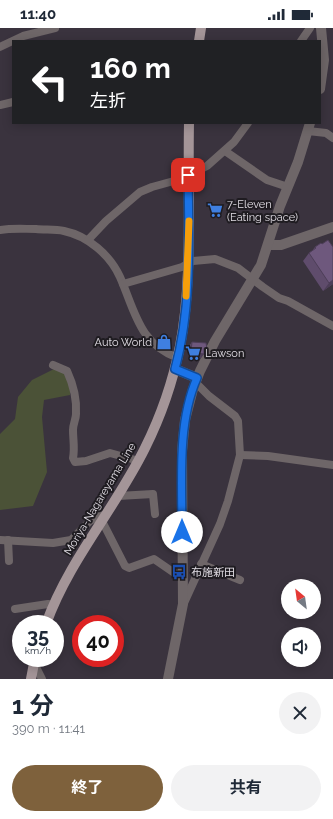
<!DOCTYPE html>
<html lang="ja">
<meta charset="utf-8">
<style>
:root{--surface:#fff;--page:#f2f2f3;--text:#1f2937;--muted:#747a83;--accent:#7e613c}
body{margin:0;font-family:Raleway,"Noto Sans JP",sans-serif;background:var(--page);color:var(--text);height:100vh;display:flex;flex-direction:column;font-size:15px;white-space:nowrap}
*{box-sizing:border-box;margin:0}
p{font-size:13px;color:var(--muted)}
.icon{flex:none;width:22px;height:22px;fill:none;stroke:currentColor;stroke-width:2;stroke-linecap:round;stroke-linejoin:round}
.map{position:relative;height:651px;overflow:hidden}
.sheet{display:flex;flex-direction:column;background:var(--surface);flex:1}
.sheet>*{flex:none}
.hud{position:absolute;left:12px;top:12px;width:309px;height:84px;border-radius:0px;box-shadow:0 2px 10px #0003;background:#202124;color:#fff;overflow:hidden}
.needle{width:26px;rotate:331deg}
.tools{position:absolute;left:281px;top:551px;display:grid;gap:8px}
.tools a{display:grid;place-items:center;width:40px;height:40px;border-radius:50%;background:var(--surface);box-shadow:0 2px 10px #0003;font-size:20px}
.speed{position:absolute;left:12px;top:587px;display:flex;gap:8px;font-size:20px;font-weight:700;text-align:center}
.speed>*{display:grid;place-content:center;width:52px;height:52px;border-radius:50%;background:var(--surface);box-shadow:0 2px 10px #0003;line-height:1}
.speed small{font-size:10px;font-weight:400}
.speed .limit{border:6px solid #d22;background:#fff;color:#111}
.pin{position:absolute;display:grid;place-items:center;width:34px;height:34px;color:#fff;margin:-17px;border-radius:8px;box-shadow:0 2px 6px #0006}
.me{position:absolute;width:44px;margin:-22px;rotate:0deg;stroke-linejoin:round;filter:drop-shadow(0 0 3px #0008)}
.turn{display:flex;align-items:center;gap:14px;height:84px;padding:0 12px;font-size:18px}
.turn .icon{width:52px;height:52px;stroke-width:2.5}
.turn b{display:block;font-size:28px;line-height:34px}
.round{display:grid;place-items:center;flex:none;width:42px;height:42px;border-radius:21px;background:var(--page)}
.overview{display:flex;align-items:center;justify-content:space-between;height:68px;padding:0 12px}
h1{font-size:24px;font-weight:700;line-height:30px}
.cta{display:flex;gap:8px;margin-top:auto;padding:8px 12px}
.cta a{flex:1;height:46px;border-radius:24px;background:var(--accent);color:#fff;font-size:16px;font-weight:700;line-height:46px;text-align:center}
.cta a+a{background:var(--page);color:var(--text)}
.status{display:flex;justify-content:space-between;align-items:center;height:28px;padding:0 20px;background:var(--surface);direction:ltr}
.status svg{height:11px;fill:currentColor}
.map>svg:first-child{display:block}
</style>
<div class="status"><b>11:40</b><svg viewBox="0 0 49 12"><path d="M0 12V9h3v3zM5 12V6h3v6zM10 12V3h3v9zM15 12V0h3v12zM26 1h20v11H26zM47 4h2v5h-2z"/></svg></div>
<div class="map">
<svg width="333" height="651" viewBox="0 0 333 651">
<rect width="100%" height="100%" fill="#3a333e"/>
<!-- green -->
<polygon fill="#4b5237" points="54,341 64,345 70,358 70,367 44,372 42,389 47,444 33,478 0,482 0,406 15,391 18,369 32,352"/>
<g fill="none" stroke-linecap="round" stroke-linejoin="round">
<!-- minor -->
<g stroke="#6e6668" stroke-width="8">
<polyline points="301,13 310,0"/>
<polyline points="0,19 23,8 55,0"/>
<polyline points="0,77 13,74"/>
<polyline points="308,103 326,105 333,110"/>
<polyline points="225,123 267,152 288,159"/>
<path d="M0,202c12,-2 24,-1 36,-1 9,1 19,0 28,2 24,5 46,24 56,46 15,34 19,67 58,81"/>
<polyline points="88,212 106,193 140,164 152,159 181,151 207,138 234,114 248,95"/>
<polyline points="123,256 182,239 193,233 215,231 238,240 263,259 279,270 288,273 333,298"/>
<path d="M53,337l14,6c6,13 10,28 9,43 0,5 -3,10 -3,16 0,10 2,18 0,28l2,4 11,-1 24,-8 29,8"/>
<polyline points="240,427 268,428 333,437"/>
<polyline points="118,468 153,466 155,486"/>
<polyline points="102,493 125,538 129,540 154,531 183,551"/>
<polyline points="0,512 53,515 71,512 90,493 100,487 104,489"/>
<polyline points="8,512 9,533"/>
<polyline points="201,536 240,552"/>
<polyline points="184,575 220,496 228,473 240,427 238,393 235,388 209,368 195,354"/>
<polyline points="15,581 48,576 53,577"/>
<polyline points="34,635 42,651"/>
</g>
<!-- tertiary -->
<g stroke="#6e6668" stroke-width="10">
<polyline points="320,61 324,32 321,0"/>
<polyline points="268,217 281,217 333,199"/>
<polyline points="175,341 197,350"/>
<polyline points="168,651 183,576 182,423 185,392 193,361 200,343 215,313 261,237 280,178 298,134 310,95"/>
</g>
<!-- primary -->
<g stroke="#a49598" stroke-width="10">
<polyline points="199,13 201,0"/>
<path d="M46,596c23,-64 69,-115 99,-176 16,-32 28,-67 35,-102 5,-25 7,-50 8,-75 2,-49 0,-99 1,-148"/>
<polyline points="31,651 35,630"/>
</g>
</g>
<!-- wall -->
<g fill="#5f4c6c">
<polygon points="322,216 333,219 333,256 323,263 303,233 309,225 312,223 315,219"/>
<polygon points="192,314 207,321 201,330 188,328 189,318"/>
</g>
<!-- shaded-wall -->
<g fill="#4d3e58">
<polygon points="333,252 333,256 323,263 329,255"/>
<polygon points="191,324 204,326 201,330 188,328"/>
</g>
<!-- building -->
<g fill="#6e587d" stroke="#4d3e58">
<polygon points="328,212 333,219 333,252 329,255 309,225 316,220 315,219 321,215 322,216"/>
<polygon points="192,314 206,315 207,321 204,320 204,326 191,324"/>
</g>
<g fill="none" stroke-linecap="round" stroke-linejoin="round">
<!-- route casing -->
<g stroke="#114b97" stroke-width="10">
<path id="route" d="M182,504c0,-50 -5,-109 15,-154l-22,-9c17,-62 14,-129 13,-194"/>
</g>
<!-- route -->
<use href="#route" stroke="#1a73e8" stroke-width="7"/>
<!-- slow -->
<polyline stroke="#f59e0b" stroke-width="7" points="186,268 189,193"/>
</g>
<!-- icons -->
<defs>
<g id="supermarket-bare" transform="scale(1.2)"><path d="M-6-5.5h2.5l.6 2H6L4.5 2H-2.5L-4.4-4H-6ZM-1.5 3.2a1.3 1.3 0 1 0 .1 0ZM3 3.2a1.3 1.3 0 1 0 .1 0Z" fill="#3f7fe0" stroke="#1f1c21" stroke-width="2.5" paint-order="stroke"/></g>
<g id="shop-bare" transform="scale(1.2)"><path d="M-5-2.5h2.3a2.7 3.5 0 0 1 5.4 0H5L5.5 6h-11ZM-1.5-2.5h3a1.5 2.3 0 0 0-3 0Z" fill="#3f7fe0" stroke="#1f1c21" stroke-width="2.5" paint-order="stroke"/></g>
<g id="bus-bare" transform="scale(1.2)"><path d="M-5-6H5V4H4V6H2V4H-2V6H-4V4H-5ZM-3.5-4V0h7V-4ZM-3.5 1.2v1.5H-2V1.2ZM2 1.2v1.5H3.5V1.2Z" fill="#1a4fb4" stroke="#1f1c21" stroke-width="2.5" paint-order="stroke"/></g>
</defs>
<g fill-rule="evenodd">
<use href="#supermarket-bare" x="215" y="182"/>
<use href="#shop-bare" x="164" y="314"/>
<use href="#supermarket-bare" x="193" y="325"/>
<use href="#bus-bare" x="179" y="544"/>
</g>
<g text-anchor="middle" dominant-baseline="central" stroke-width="4" stroke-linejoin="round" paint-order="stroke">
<!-- poi labels -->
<g font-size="11" fill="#e1dde4" stroke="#1f1c21" text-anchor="start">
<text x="227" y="176">7-Eleven<tspan x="227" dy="13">(Eating space)</tspan></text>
<text x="152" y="314" text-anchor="end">Auto World</text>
<text x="205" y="325">Lawson</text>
<text x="191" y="544">布施新田</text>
</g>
<!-- street labels -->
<g font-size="11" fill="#e1dde4" stroke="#1f1c21">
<text transform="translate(100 471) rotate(-59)">Moriya-Nagareyama Line</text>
</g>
</g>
</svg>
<div class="tools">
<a><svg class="needle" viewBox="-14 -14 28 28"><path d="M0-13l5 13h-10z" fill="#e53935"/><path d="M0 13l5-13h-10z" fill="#747a83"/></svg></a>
<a><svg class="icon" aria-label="sound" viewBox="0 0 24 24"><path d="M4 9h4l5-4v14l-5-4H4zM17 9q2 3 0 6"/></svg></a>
</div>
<div class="speed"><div>35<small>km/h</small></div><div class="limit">40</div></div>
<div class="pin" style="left:188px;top:147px;background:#d93025"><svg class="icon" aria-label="arrive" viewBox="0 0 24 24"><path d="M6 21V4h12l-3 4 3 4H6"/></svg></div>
<svg class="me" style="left:182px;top:504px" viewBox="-20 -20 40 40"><circle r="19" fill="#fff"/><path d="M0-13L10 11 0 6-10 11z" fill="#1a73e8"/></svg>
<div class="hud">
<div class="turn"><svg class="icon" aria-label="left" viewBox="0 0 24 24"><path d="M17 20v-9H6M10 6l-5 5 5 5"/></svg><div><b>160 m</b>左折</div></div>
</div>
</div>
<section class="sheet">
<div class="overview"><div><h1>1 分</h1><p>390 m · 11:41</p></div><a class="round"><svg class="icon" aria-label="close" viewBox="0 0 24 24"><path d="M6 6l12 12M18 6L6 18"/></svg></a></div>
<div class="cta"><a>終了</a><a>共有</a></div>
</section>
